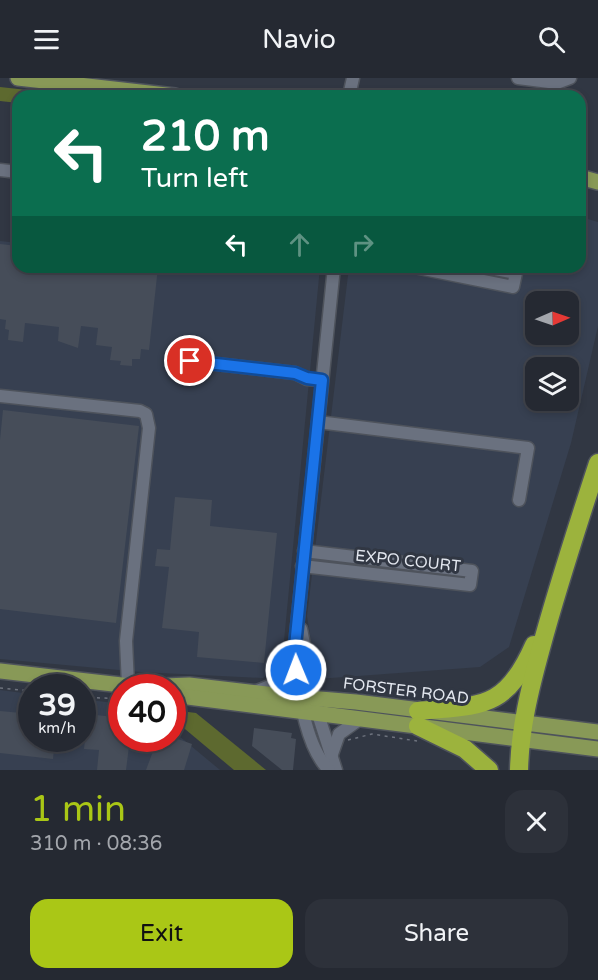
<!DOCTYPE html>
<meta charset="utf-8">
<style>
:root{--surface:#252932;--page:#2d313a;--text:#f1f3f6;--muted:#a3a6ac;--line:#42454d;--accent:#aac716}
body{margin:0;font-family:"Varela Round",sans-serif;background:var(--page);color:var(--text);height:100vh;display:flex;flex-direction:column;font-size:22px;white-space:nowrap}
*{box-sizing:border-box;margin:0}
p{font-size:20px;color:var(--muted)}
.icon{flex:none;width:33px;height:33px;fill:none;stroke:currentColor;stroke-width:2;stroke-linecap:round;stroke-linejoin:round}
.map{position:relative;height:692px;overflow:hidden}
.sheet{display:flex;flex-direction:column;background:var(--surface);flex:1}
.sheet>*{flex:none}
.top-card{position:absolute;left:12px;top:12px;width:574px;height:183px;border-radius:18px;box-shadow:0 3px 9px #0003,0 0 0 2px var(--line);background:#0b6e4f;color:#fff;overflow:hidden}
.needle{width:39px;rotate:88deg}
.fabs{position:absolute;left:525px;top:213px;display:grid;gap:12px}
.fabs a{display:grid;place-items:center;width:54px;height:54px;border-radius:12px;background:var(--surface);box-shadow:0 3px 9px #0003,0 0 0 2px var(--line);font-size:30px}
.speed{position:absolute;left:18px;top:596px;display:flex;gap:12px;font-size:30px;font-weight:700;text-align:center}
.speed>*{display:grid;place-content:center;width:78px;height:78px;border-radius:50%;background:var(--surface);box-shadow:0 3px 9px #0003,0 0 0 2px var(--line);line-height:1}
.speed small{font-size:15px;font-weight:400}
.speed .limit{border:9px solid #d22;background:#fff;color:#111}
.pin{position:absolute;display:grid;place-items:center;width:51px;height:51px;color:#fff;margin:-26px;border:3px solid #fff;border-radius:50%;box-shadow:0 2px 6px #0007}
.me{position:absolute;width:66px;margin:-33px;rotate:359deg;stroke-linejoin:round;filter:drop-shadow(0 0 4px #0008)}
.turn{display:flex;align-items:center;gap:21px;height:126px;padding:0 30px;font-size:27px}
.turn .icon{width:78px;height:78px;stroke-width:2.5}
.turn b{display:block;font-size:42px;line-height:51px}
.lanes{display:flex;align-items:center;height:57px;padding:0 30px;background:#0003;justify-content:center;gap:30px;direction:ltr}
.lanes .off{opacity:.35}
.round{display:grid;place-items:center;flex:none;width:63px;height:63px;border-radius:18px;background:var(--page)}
.summary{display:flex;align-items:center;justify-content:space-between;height:102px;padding:0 30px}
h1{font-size:36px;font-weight:600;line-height:45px;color:var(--accent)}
.cta{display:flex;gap:12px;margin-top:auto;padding:12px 30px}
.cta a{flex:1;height:69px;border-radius:18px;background:var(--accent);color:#111;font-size:24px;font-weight:600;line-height:69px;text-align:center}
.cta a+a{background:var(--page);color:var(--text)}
header{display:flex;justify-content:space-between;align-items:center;height:78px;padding:0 30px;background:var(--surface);font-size:27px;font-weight:600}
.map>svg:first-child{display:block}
</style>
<header><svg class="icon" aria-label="menu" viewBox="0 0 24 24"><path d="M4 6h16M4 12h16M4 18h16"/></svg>Navio<svg class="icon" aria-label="search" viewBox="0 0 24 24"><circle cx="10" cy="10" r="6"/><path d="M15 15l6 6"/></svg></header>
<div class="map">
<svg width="598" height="692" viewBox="0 0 598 692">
<rect width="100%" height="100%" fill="#313743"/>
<!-- built -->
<g fill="#374051" fill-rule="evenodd">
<path d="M581,139l17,5v104l-27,117 -62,204 -29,20 -163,12 -10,-63 42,-349h231zM536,224h32v32h-32zM536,290h32v32h-32z"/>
<polygon points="0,163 18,165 18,189 230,189 256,192 257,189 320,189 283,573 278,590 263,600 141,594 0,581"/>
<polygon points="0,612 31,616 32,660 82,660 83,621 121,626 122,660 172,660 173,653 220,692 0,692"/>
</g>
<!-- green -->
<g fill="#5d692f">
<polygon points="0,9 82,18 18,18 18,25 0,23"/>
<polygon points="173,632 196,635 266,692 234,692 173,641"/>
</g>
<!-- building -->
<g fill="#464d59">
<polygon points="0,166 18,168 18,189 158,189 149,272 141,271 140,281 132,281 132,288 120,287 121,283 110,282 112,269 96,267 98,250 81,248 78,270 58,263 59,249 25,245 23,264 8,262 9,252 5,251 6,242 0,241"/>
<polygon points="3,332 139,348 116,545 0,531 0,362"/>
<polygon points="175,419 212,422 210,448 277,455 264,585 197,579 199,554 162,550 169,489 155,488 157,471 170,472"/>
<polygon points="0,633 32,636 32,660 55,660 53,681 0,675"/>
<polygon points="88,636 122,640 122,660 130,660 126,692 97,692 99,672 84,671"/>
<polygon points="254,650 292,655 291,660 296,661 293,692 282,692 252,668"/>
<polygon points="158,660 175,660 192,666 184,692 146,692"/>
</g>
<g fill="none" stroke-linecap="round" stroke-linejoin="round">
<!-- minor casing -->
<g stroke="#4e535c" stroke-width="15">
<g id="minor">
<polyline points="518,0 557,5 570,0"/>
<polyline points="349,18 353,0"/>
<polyline points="0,92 18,94"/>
<polyline points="414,189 513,209 516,195 485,189"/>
<polyline points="190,283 295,295 307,301 322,302"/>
<polyline points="0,318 140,333 146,336 149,350 126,563 128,607"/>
<polyline points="318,344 528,370 519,422"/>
<polyline points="302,488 470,507 472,493 304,473"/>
<polyline points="301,551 318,636 336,692"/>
<path d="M254,614c24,-8 30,-12 40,-36"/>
<polyline points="332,676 339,656 360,641"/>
<path d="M329,692c-25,-25 -30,-80 -35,-114l40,-389"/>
</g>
</g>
<!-- major casing -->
<g stroke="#4e535c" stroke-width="18">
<g id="major">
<polyline points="18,0 175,18"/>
<polyline points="580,99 598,104"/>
<polyline points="0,593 139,609 189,607 284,618 356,624 598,654"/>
<polyline points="172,617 598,671"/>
</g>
</g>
<!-- highway casing -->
<g stroke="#4e535c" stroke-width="21">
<g id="highway">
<path d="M418,633c63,-6 87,0 116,-66"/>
<polyline points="418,648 465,671 489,692"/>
<path d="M519,692c1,-42 11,-82 22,-122 17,-63 37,-124 57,-185"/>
</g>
</g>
<!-- path -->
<g stroke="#6e737e" stroke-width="1.5" stroke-dasharray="3 4.5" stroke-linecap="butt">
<polyline points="0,610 32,613"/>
<polyline points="82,619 122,621"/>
<polyline points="348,662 372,656 417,663"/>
</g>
<!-- minor -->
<use href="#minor" stroke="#6a717f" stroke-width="12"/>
<!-- major -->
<use href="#major" stroke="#889957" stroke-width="15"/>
<!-- highway -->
<use href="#highway" stroke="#9cb33d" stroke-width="18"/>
</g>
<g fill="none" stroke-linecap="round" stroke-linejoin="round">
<!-- route casing -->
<g stroke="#114b97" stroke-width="15">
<polyline id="route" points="190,283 295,295 307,300 322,302 294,578 296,592"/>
</g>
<!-- route -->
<use href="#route" stroke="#1a73e8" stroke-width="10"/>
</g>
<g text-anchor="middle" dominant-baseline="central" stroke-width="6" stroke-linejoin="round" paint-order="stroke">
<!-- street labels -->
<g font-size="16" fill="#e3e7ef" stroke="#313743">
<text transform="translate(408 483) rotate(6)">EXPO COURT</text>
<text transform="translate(406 613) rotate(7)">FORSTER ROAD</text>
</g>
</g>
</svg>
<div class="fabs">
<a><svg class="needle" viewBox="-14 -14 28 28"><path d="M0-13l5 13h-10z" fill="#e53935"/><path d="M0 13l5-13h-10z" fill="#a3a6ac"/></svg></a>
<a><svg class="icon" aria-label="layers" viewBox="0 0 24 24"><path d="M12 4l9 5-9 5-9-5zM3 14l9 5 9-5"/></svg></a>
</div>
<div class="speed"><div>39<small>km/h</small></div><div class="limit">40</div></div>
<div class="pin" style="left:190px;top:283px;background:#d93025"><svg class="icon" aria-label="arrive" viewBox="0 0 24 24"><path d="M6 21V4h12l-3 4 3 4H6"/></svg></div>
<svg class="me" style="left:296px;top:592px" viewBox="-20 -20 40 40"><circle r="17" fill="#1a73e8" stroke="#fff" stroke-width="3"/><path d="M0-11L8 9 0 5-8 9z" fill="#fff"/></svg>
<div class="top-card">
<div class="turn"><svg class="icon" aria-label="left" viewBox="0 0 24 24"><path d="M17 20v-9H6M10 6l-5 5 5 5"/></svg><div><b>210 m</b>Turn left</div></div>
<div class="lanes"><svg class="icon" aria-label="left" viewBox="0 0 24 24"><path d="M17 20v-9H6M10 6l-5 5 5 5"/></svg><svg class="icon off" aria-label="ahead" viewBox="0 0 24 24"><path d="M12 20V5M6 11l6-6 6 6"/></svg><svg class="icon off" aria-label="right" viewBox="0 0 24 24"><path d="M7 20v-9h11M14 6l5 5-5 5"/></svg></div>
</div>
</div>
<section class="sheet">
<div class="summary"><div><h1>1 min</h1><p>310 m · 08:36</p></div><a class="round"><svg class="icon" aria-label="close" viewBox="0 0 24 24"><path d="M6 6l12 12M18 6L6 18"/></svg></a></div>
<div class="cta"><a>Exit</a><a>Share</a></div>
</section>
